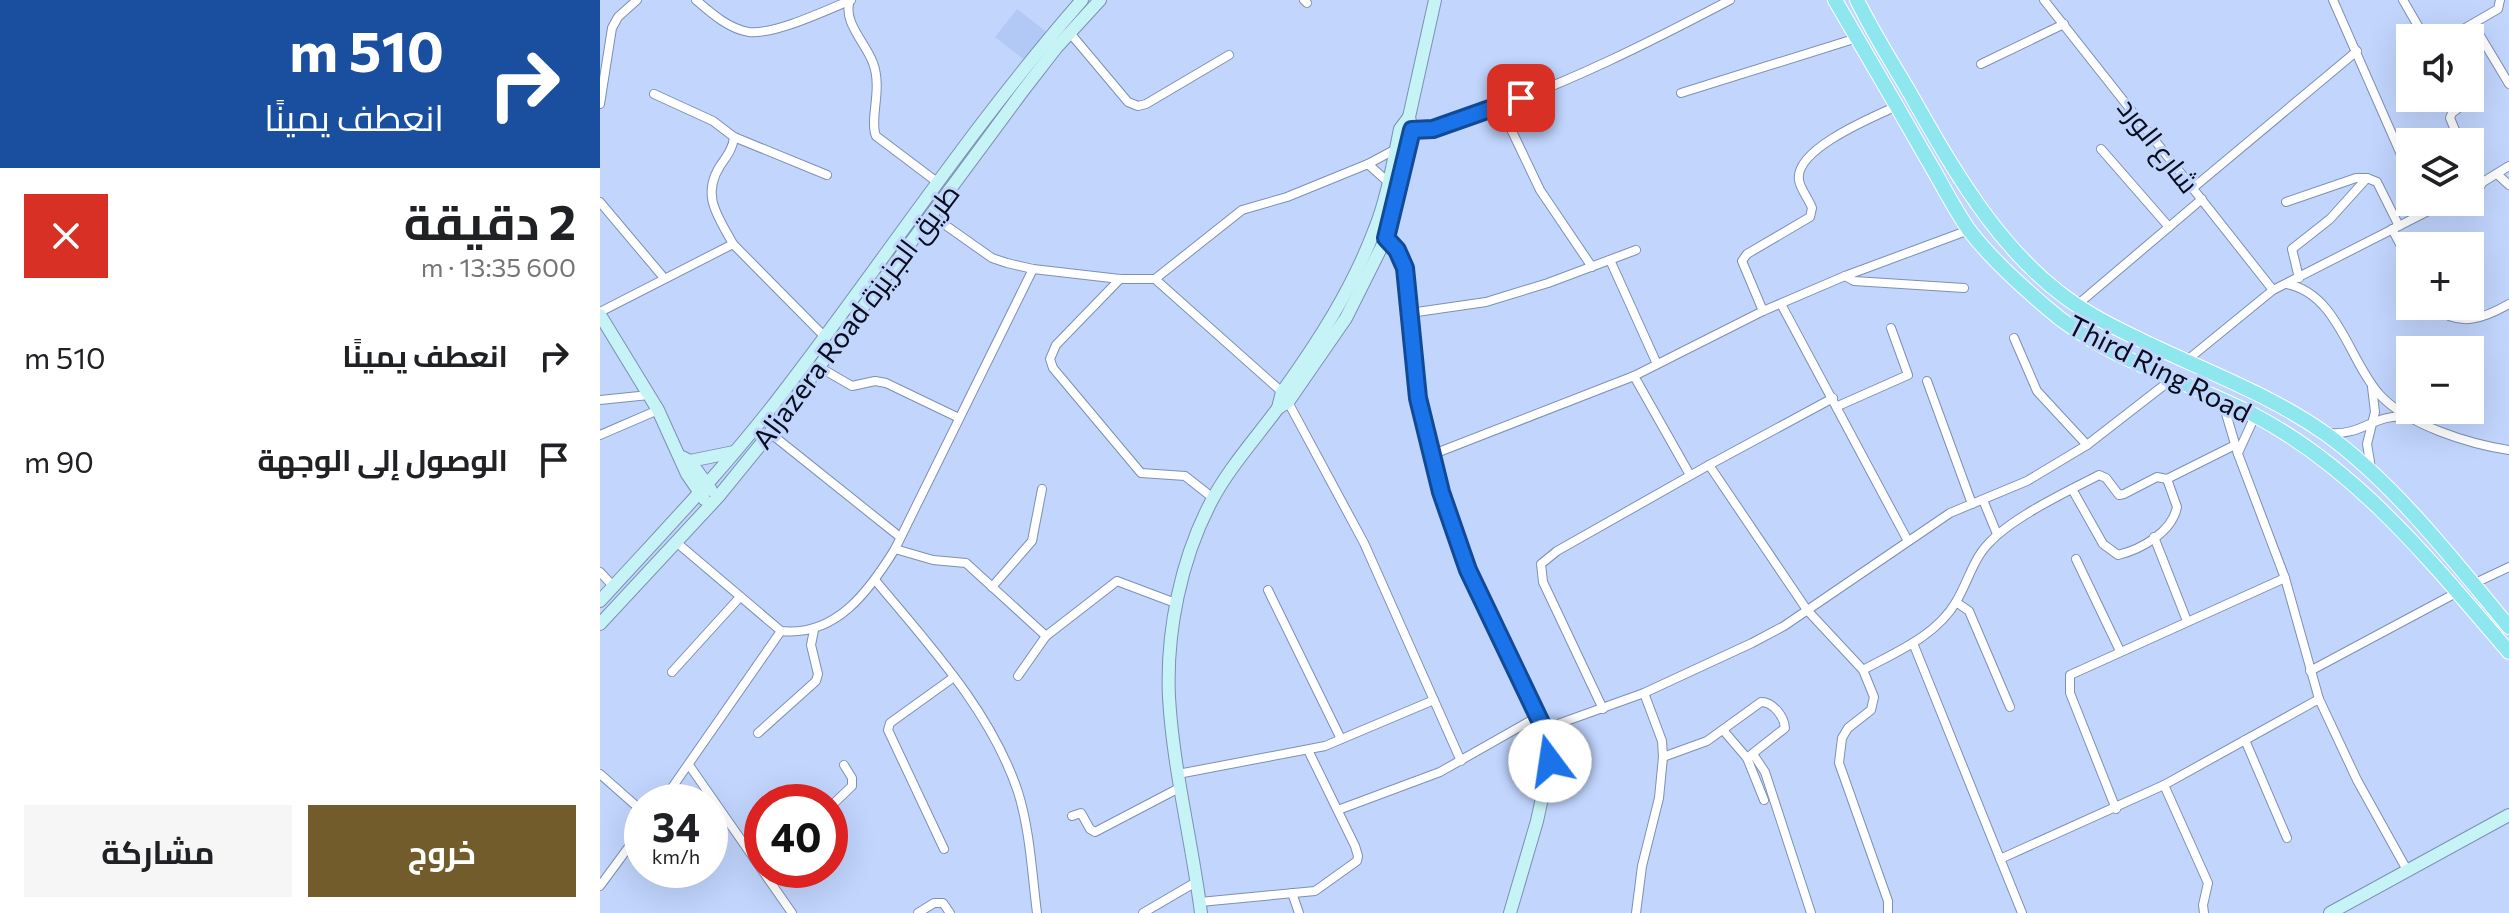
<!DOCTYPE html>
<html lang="ar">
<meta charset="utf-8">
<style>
:root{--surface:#fff;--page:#f6f6f6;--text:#202124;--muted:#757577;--accent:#735c2c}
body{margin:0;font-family:Commissioner,Cairo,sans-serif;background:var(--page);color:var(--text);direction:rtl;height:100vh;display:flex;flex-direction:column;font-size:30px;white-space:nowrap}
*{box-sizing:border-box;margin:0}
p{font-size:26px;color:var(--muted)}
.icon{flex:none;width:44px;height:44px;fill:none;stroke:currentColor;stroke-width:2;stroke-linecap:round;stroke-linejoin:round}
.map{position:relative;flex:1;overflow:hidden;direction:ltr}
.panel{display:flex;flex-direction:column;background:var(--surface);width:600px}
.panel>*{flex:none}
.banner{background:#1a4fa0;color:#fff;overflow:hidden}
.fabs{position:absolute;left:1796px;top:24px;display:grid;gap:16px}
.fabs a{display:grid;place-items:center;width:88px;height:88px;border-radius:0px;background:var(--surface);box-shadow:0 8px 32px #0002;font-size:40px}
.speed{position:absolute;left:24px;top:784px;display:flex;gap:16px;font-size:40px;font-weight:700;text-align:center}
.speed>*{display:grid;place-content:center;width:104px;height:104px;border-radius:50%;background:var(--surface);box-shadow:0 8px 32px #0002;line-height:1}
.speed small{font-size:20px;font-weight:400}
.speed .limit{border:12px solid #d22;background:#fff;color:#111}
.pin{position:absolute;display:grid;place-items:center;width:68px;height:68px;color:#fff;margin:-34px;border-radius:16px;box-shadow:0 4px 12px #0006}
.me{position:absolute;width:88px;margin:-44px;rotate:346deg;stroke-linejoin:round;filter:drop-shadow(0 0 6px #0008)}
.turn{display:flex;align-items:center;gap:28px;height:168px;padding:0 24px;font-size:36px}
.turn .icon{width:104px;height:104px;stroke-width:2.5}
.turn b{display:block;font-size:56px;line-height:68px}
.round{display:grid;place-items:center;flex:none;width:84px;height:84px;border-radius:0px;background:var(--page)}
.summary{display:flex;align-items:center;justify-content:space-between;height:136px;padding:0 24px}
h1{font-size:48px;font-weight:700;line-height:60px}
.action{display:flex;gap:16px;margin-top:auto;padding:16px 24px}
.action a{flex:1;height:92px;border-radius:0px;background:var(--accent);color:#fff;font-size:32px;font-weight:700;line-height:92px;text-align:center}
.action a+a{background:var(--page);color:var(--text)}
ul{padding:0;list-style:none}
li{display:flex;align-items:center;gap:24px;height:104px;padding:0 24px}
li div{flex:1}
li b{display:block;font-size:30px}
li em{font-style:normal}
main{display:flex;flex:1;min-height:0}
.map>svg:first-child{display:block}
</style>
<main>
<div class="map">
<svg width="1909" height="913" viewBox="0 0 1909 913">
<rect width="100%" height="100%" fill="#c1d5fd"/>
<!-- built -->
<polygon fill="#b2c9f6" points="417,9 448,33 427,62 395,37"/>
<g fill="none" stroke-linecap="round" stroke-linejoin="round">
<!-- street casing -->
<g stroke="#7d90b4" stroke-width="10">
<g id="street">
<path d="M96,0c15,13 33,29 53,32 25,3 78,-22 102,-32"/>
<path d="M250,0c-8,22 16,43 23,63 10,26 -4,56 3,73l61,46"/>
<polyline points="704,0 707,3"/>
<polyline points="1444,0 1673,290"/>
<polyline points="1733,0 1810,175"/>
<polyline points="1803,0 1825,38"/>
<polyline points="1873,24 1909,84"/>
<polyline points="470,33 528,102 538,106 546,104 629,55"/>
<polyline points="1848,38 1898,9 1900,0"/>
<polyline points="1381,64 1464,24"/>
<polyline points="1081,93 1257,38"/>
<polyline points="54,94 113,121 134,137 227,175"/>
<polyline points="0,104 12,28 18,17 37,0"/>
<polyline points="900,106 940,190 992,267"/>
<path d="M809,130c25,0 47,-9 71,-17 85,-28 170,-71 250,-113"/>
<polyline points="1860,142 1850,118 1852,113 1860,107 1860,98"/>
<polyline points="1501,149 1569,227"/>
<polyline points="1870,163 1881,185"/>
<polyline points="768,164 788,182"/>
<polyline points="1897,174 1909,185"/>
<polyline points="1593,188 1757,51"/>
<polyline points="1870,190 1909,166"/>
<polyline points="0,202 64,278"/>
<polyline points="1686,202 1756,178 1767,178"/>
<polyline points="331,215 392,258 407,263 433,269 520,279 555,279 642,210 687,197 768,164 796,149"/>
<polyline points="1792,229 1810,263"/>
<path d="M133,244c-15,-28 -32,-48 -13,-78 6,-9 13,-17 14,-29"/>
<polyline points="1010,260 1057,364"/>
<polyline points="1245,276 1254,281 1364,288"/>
<polyline points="1699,278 1692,249 1730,219 1767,178 1777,182 1799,226"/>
<polyline points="520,279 456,345 450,359 453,368 541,473 585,476 613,498"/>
<polyline points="555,279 682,392 688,402 764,543 861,761"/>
<path d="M1687,284c51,10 62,77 93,111 28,30 89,49 129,55"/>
<polyline points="1181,304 1308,541"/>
<polyline points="1477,305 1602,199"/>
<path d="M1833,306c26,22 50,13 76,-2"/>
<path d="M1163,311l-21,-50 5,-7 63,-37 2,-9c-3,-9 -12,-19 -13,-28 -5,-31 76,-64 98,-74"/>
<polyline points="0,312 133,244 224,336"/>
<polyline points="810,313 886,302 948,283 1036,250"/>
<polyline points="1414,338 1437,391 1487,445"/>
<polyline points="1586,361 1673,290 1846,202"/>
<polyline points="219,367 252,386 275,381 286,383 359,418"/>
<polyline points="1034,376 1090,475"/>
<polyline points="1327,381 1372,504"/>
<polyline points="0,400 49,395"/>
<polyline points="1622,400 1638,454 1685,578 1719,699 1757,780 1807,870"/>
<polyline points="1238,406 1308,375 1291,328"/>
<polyline points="170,433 300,537"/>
<path d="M1729,433c34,3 45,-20 78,-16"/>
<polyline points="0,435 58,410"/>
<polyline points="1638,453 1655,416"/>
<polyline points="831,455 1034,376 1163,311 1245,276 1369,230"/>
<polyline points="1109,465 1207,610 1263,670 1274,697 1271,710 1248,728 1242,738 1239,763 1288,901 1288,913"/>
<polyline points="1771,468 1767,444 1775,412 1772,387"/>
<path d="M1472,489l31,55 15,11c24,-6 54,-23 59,-48l-10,-28"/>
<polyline points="1383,500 1397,534"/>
<polyline points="1554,537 1587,621"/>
<path d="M76,542l105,89c55,6 88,-40 114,-82l138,-280"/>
<polyline points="295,549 333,560 366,563 446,636 517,581 578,604"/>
<polyline points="1476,559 1520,651"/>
<polyline points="0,572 13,586"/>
<path d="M275,580c54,65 116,131 143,212 12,38 14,82 19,121"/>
<polyline points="1873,584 1909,567"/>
<polyline points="392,587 432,541 442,489"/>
<polyline points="668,590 741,739"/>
<polyline points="1356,602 1369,611 1410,707"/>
<polyline points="1313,643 1422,913"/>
<path d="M1263,670c33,-18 73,-34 93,-68 12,-20 17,-43 33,-59 24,-26 77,-51 110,-68l7,3 13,17 5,-1 33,-17 10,2 68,-34"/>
<polyline points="1710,671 1856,593"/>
<polyline points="72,672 140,597"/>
<polyline points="418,676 446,636"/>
<polyline points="1003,709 943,582 941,564 957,551 1109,465 1233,398"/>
<polyline points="944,729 1044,693 1152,643 1184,626 1350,513 1427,481 1487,445 1572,379"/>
<polyline points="1123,730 1147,758 1164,800"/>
<polyline points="158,733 216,681 218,674 211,645 214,630"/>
<polyline points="1645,740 1687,838"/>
<polyline points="1153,754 1165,772 1211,913"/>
<path d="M1063,757l44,-16 54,-39c12,0 23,14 24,26l-38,30"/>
<polyline points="89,765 192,913"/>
<polyline points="0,774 42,811"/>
<polyline points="578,774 725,746 834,700"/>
<polyline points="1564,785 1608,883 1603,905 1604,913"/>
<polyline points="62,802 181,631"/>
<polyline points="230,807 252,786 252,778 244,765"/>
<polyline points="1516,809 1470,693 1470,675 1685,578"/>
<polyline points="738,810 840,772 937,717"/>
<polyline points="472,816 481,813 490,829 495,832 581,787"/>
<polyline points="344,849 288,730 290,723 354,677"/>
<polyline points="1400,859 1564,785 1719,699"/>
<polyline points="0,886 42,829"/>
<polyline points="692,893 699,913"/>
<polyline points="600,902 715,891 757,861 758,856 755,846 708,750"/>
<polyline points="318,913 334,903 343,903 350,913"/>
<polyline points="543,913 596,882"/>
<polyline points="1036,913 1042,866 1059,798 1063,757 1062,741 1044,693"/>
</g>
</g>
<!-- secondary casing -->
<g stroke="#7d90b4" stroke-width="14">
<g id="secondary">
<polyline points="776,228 797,250 805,268 818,398 841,492 868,570 944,729 951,752 950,761 937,821 910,913"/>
<polyline points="0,315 58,410 87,474 104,499"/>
<polyline points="678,408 688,402 746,318 786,238 812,130 809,117 835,0"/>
<polyline points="82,457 90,461 111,490"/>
<polyline points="90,461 134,452"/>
<path d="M0,601c63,-69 128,-136 184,-210 100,-130 190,-268 298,-391"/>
<polyline points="0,624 118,497 170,433 422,92 456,48 500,0"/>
<path d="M601,913c-9,-72 -28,-144 -32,-216 -3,-65 12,-138 42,-195 17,-33 45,-64 67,-94l4,-16c36,-50 70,-103 92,-161 13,-32 19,-68 26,-102l9,-12"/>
<polyline points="1730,913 1909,815"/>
</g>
</g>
<!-- primary casing -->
<g stroke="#fff" stroke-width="16">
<g id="primary">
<path d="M1235,0c30,52 61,104 91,157 14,23 27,50 43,73 21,28 50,54 77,77 58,52 140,73 208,108 105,55 179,149 255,237"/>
<path d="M1257,0c16,33 36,64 54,95 47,83 97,172 183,221 75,43 161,68 232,118 68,49 129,128 183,193"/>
</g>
</g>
<!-- street -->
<use href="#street" stroke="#fff" stroke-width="8"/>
<!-- secondary -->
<use href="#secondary" stroke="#c6f3f6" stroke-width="12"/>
<!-- primary -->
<use href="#primary" stroke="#8ee6ee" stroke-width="14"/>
</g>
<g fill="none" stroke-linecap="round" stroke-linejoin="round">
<!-- route casing -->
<g stroke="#114b97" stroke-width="20">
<polyline id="route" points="921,98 833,129 812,130 786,238 797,250 805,268 818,398 841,492 868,570 944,729 951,752 950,761"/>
</g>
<!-- route -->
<use href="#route" stroke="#1a73e8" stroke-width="14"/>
</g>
<g text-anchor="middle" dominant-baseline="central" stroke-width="6" stroke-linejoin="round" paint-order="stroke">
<!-- street labels -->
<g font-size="28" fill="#070d1a" stroke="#c1d5fd">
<text transform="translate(1559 145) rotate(52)">شارع الورد</text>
<text transform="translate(255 316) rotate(-53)">Aljazera Road طريق الجزيزة</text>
<text transform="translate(1560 368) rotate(27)">Third Ring Road</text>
</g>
</g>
</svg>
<div class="fabs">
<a><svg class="icon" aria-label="sound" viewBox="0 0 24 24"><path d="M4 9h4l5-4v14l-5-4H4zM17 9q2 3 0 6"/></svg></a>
<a><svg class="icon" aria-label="layers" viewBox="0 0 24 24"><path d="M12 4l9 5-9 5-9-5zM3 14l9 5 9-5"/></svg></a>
<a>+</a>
<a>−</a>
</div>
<div class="speed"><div>34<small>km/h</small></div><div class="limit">40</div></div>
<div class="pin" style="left:921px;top:98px;background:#d93025"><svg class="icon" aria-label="arrive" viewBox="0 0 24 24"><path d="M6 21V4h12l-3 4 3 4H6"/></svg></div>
<svg class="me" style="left:950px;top:761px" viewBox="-20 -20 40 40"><circle r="19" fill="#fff"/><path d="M0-13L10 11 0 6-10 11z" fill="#1a73e8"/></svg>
</div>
<section class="panel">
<div class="banner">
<div class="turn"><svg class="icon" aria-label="right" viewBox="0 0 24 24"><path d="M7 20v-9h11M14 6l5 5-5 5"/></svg><div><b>510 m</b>انعطف يمينًا</div></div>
</div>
<div class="summary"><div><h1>2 دقيقة</h1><p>600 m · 13:35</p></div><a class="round" style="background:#d93025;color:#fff"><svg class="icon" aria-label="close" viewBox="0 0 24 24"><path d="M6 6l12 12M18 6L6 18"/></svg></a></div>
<ul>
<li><svg class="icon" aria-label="right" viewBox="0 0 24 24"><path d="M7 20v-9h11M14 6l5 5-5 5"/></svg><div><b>انعطف يمينًا</b></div><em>510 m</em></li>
<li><svg class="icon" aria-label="arrive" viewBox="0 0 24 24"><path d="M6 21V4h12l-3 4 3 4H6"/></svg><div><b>الوصول إلى الوجهة</b></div><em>90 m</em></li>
</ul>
<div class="action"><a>خروج</a><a>مشاركة</a></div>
</section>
</main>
